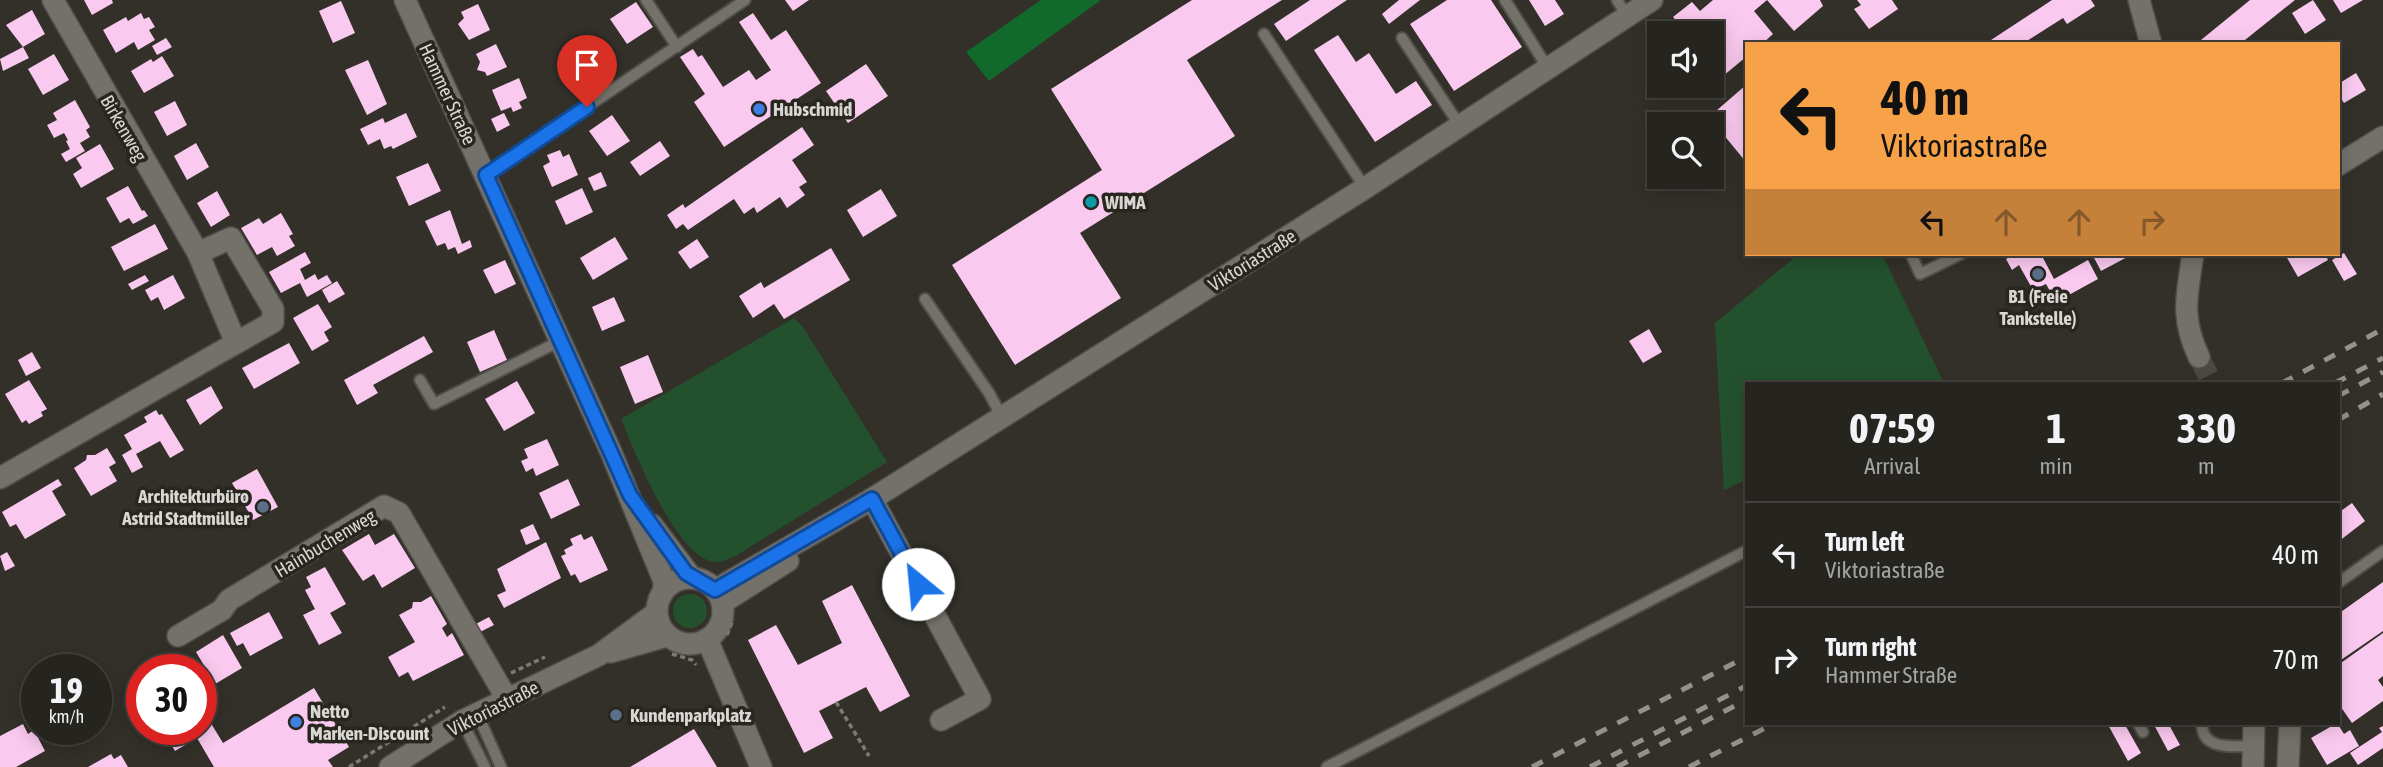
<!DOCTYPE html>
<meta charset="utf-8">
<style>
:root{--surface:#26241f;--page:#32302c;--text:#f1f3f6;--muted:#a4a4a4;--line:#42413d}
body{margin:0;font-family:"Asap Condensed",sans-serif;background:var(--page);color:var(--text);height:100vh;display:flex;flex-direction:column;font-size:26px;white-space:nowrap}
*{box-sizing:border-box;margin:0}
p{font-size:23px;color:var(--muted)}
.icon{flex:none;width:38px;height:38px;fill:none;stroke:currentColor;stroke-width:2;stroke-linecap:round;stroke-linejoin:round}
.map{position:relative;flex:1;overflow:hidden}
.drawer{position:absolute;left:1745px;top:382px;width:595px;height:343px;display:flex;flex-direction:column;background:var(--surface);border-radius:0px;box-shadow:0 4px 18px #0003,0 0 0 2px var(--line)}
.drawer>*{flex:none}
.guide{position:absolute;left:1745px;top:42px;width:595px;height:214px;border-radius:0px;box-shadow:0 4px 18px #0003,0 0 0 2px var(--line);background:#f7a149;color:#111;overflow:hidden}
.controls{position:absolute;left:1647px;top:21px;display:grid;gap:14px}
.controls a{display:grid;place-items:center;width:77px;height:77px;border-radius:0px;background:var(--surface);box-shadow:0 4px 18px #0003,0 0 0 2px var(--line);font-size:35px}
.speed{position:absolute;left:21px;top:654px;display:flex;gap:14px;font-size:35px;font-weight:700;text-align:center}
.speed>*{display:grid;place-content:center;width:91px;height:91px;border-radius:50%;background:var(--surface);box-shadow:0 4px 18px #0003,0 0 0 2px var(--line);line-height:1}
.speed small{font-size:18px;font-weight:400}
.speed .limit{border:10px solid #d22;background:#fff;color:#111}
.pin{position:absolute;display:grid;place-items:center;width:60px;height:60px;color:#fff;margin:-72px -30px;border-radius:50% 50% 50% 0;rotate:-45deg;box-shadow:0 0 7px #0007}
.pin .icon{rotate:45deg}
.me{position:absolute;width:77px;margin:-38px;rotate:332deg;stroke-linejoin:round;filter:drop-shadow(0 0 5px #0008)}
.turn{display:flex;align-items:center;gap:24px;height:147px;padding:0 21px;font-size:32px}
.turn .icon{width:91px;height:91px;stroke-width:2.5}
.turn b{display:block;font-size:49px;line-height:60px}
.lanes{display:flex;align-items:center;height:66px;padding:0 21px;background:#0003;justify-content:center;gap:35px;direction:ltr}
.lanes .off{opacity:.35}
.eta{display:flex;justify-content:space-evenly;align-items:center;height:119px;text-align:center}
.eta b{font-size:42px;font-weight:700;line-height:49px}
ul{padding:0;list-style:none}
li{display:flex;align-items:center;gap:21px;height:105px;padding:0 21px;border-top:2px solid var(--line)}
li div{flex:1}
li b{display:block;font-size:26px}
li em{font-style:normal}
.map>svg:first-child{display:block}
</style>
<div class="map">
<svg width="2383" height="767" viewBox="0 0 2383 767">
<rect width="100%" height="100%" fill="#323029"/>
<!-- green -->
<g fill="#24512d">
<polygon points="1799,254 1882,254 1944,383 1746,383 1746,480 1724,490 1715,323"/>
<path d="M794,318l9,9 84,135 -153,95c-5,1 -11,5 -16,5 -39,3 -84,-112 -97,-143z"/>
<circle cx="690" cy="611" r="17"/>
</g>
<!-- forest -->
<polygon fill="#12692c" points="1041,0 1101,0 989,81 966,52"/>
<!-- building -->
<g fill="#fac9ef">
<polygon points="84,0 112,0 113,3 92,15"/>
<polygon points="785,0 809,0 793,11"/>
<polygon points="1192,0 1282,0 1187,60 1235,136 1080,233 1121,298 1015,365 952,265 1102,170 1051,89"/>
<polygon points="1310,0 1347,0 1286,41 1274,24"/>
<polygon points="1399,0 1420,0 1389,24 1382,14"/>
<polygon points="1447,0 1491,0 1522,47 1454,91 1410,24"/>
<polygon points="1529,0 1555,0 1564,14 1545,26"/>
<polygon points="1713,0 1767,0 1754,11 1773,34 1762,44 1746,44 1746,57 1723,76 1712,63 1712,33 1687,33 1673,17 1692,2 1700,11"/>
<polygon points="1767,0 1820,0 1823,6 1794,31"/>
<polygon points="1857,0 1892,0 1898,9 1869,29 1854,9 1861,5"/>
<polygon points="2052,0 2091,0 2095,6 2067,24 2063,18 2022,44 1985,44"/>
<polygon points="2250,0 2295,0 2240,44 2202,44 2201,40"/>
<polygon points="2313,0 2326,20 2305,34 2292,13"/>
<polygon points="2333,0 2363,0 2341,13"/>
<polygon points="341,1 355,33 333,43 319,11"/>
<polygon points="636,2 653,27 627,44 610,19"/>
<polygon points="478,4 490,30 469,40 458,24 464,18 461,12"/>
<polygon points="32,10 45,34 23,47 29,58 3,71 0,59 23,47 6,25"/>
<polygon points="141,13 144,19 149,17 155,27 149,30 155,40 138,50 134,42 116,53 103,30 126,17 128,21"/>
<polygon points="753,13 771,40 786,30 821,83 724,147 694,102 705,94 680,57 693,49 698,57 702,55 723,87 749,70 756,80 771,70 739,22"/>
<polygon points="1338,35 1356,62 1369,53 1396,94 1416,81 1432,105 1375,142 1314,50"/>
<polygon points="166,38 172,47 157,55 152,46"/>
<polygon points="496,44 507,67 487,76 485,72 477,70 480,62 476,54"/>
<polygon points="54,54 69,80 43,95 28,69"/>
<polygon points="162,56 174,76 144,93 131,71 151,59 153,62"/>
<polygon points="368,60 387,104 367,115 345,70"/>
<polygon points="866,64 888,96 848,123 826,91"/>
<polygon points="2356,73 2366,90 2344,103 2338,94 2338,84"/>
<polygon points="519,78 527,98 519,102 522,108 513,112 511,107 501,111 492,90"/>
<polygon points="1746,85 1746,162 1709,117"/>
<polygon points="75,100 90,127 86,130 90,137 80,143 85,151 66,162 61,154 70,149 66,141 68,140 64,133 54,138 47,125 57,120 53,113"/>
<polygon points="175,101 187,125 167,136 154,112"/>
<polygon points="406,113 417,137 393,149 391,146 384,149 380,139 368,145 360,129 383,118 385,123"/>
<polygon points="504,113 510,125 497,132 491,119"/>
<polygon points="612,115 630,141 607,156 589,131"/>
<polygon points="802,127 814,145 792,160 807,182 799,187 805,195 787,208 780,197 757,213 754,207 744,214 734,199 688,230 683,224 676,229 667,215 683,204 685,208"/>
<polygon points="660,141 670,156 640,176 630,162"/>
<polygon points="196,143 209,167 187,180 174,156"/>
<polygon points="100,144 114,169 81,188 73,174 82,168 76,158"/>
<polygon points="560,150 563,157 569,154 578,175 552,187 543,166 550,162 547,155"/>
<polygon points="428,163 441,191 409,206 396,177"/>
<polygon points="601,172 607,186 594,191 588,178"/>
<polygon points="128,186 142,211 144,210 148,216 133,224 129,218 120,223 106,198"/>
<polygon points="582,188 593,212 566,225 555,201"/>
<polygon points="881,189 897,216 863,237 847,210"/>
<polygon points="217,191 230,215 211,227 197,203"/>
<polygon points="450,210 462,244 470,240 472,247 458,254 455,247 448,250 445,243 437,246 425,221"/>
<polygon points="281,213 293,234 289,236 295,246 277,256 272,247 257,255 241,228 259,218 263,224"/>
<polygon points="155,224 168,249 124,271 111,247"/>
<polygon points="615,237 628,259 593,280 580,258"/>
<polygon points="697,239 709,257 690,269 678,252"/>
<polygon points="831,248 850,280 784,319 774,304 753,318 739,296 761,282 764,288"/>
<polygon points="305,252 311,263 300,269 305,280 315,274 318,280 327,275 332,283 307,297 300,283 281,293 269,272"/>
<polygon points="2344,253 2357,274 2344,281 2332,260"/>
<polygon points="2016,254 2041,254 2054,279 2088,260 2098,279 2056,302 2046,284 2033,290 2019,265 2012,270 2006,259"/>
<polygon points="2092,254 2133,254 2101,271"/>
<polygon points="2290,254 2325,254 2328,260 2298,277 2286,256"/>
<polygon points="505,260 516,284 495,294 483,270"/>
<polygon points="145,275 149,281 132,290 128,284"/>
<polygon points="173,275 185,298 164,310 158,297 151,301 145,290"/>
<polygon points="337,281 345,294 329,303 322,290"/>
<polygon points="614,297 625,321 602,331 592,307"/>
<polygon points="318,304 332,327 324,332 329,341 312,351 293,318"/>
<polygon points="1649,329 1662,352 1643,363 1629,341"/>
<polygon points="494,330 507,360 480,372 467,342"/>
<polygon points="424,336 433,352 373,385 378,393 357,405 344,380"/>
<polygon points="289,343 300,363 254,389 242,368"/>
<polygon points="32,352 41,368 26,376 18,360"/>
<polygon points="648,355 663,392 635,404 620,367"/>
<polygon points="29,380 47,409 41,412 43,416 29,424 26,420 22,423 5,394"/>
<polygon points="517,381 535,413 504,431 485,399"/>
<polygon points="211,386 223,408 200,425 186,400"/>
<polygon points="156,410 159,415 162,414 184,450 170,458 160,441 136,454 143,467 132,473 122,455 132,449 124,435 147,422 144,417"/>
<polygon points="547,439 559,465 536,476 533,468 526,472 521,461 528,458 524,449"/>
<polygon points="107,448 116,463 109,467 117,481 91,496 74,468 86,460 87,455 95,455"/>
<polygon points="257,469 278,507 253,520 232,483"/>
<polygon points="58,479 62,485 52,491 66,515 25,539 16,524 10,527 2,512"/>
<polygon points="568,479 580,505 551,519 539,493"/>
<polygon points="2352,503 2365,521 2338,542 2338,513"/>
<polygon points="533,524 540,539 526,545 520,530"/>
<polygon points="369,534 375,545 394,534 415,568 382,588 374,574 363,581 342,550"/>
<polygon points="581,534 584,540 592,536 608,570 580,583 575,574 571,576 561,556 566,554 564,550 573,545 570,539"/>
<polygon points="546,542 561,578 504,608 497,595 506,591 497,569"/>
<polygon points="7,552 15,566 5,571 0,556"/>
<polygon points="325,567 346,604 330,613 342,633 319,645 303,615 315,609 305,590 311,587 306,577"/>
<polygon points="2383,582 2383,631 2338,662 2338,614"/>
<polygon points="852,585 910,696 880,712 866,687 819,711 833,738 804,753 748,640 776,625 798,665 842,643 822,601"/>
<polygon points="431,596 447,624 442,628 447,637 452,633 464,655 413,681 408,672 399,677 388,657 415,642 399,615 412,608 413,602 421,602"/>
<polygon points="269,612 283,638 250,656 243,643 237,646 230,633"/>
<polygon points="489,617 494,625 478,633 474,625"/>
<polygon points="2383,633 2383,676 2378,680 2383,687 2383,701 2352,723 2338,703 2338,665"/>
<polygon points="223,635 242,668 215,684 196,652"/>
<polygon points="314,688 349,747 328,760 333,767 214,767 197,738 175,751 166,736 176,730 201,730 204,712 223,743"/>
<polygon points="2107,723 2124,723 2141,753 2128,761"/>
<polygon points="2153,723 2168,723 2180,745 2168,751"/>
<polygon points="2337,723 2344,734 2350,730 2359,746 2327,765 2311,738"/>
<polygon points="23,724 28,734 34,730 45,751 16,767 0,767 0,736"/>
<polygon points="2383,726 2383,748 2358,765 2350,753 2382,732 2379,728"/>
<polygon points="694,729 717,767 630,767"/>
<polygon points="111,754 114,759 121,755 128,767 88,767"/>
</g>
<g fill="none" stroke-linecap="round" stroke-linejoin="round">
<!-- tertiary-tunnel -->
<polyline stroke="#4b4942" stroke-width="21" stroke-dasharray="21 10" stroke-linecap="butt" points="2199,357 2212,383"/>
<!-- service casing -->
<g stroke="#4f4d48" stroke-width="14">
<g id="service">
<polyline points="646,0 677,47"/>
<polyline points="1505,0 1549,70"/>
<polyline points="1617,0 1628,17"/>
<polyline points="1264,34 1365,188"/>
<polyline points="1402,38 1460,126"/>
<polyline points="486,175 745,0"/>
<polyline points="1911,254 1920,274 1961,254"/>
<polyline points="925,299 989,393 1002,417"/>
<polyline points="420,380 434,404 560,341"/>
<polyline points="2338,583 2383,551"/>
<polyline points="477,713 501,767"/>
<polyline points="462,721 485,767"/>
<polyline points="2138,723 2143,732"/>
<path d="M2202,723c-1,28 32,23 51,23"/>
<polyline points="1327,767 1746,551"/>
</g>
</g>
<!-- minor casing -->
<g stroke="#4f4d48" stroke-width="24">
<g id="minor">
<polyline points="198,253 231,238 273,309 273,322 236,343"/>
<polyline points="0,478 236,343 198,253 53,0"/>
<polyline points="872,499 980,699 941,720"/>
<polyline points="178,636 222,610 229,600 384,506 399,513 507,699"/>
<polyline points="707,639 761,767"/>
<polyline points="2288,767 2290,723"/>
</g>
</g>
<!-- tertiary casing -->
<g stroke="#4f4d48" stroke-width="24">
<g id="tertiary">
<polyline points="2139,0 2151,44"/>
<polyline points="2338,165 2383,137"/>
<path d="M2193,254c-6,41 -13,63 6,103"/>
<polyline points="715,590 872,499 1126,339 1365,188 1652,0"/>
<polyline points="722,603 788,561"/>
<polyline points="2253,767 2254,723"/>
</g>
</g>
<!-- secondary casing -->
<g stroke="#4f4d48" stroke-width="24">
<g id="secondary">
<polyline points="405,0 611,452 664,581 664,590"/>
<polyline points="652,525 692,578"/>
<circle cx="690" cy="611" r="33"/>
<polyline points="611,652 667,636"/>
<polyline points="390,767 462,721 599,655 656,613"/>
</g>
</g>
<!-- path -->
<g stroke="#7c7a75" stroke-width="3.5" stroke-dasharray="5 3.5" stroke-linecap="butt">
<polyline points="727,635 733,619"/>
<polyline points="672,654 692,660 696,665"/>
<polyline points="511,673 545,657"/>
<polyline points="836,702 869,756"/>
<polyline points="349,767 445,707"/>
</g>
<!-- service -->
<use href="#service" stroke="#74716a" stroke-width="10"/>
<!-- minor -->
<use href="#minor" stroke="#74716a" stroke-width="21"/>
<!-- tertiary -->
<use href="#tertiary" stroke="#74716a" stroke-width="21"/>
<!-- secondary -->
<use href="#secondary" stroke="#74716a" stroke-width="21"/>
<!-- rail -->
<g stroke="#94928d" stroke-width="5" stroke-dasharray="12 12" stroke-linecap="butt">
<polyline points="2282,383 2383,329"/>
<polyline points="2335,383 2383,358"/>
<polyline points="2338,396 2383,372"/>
<polyline points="2338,420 2383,394"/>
<polyline points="1532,767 1746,657"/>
<polyline points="1590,767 1746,686"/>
<polyline points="1617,767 1746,700"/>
<polyline points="1689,767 1775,723"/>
</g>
</g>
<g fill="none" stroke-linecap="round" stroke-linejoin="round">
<!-- route casing -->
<g stroke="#114b97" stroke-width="18">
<polyline id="route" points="587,107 486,175 630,495 686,573 715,590 872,499 918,584"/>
</g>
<!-- route -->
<use href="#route" stroke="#1a73e8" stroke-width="12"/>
</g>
<!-- markers -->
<g fill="#3f7fe0" stroke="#28261f" stroke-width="2.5">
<circle cx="759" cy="109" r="7"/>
<circle cx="296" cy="722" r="7"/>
</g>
<circle fill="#0f9aa8" stroke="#28261f" stroke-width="2.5" cx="1091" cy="202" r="7"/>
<g fill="#5c6f8a" stroke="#28261f" stroke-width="2.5">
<circle cx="2038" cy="274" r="7"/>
<circle cx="263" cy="507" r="7"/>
<circle cx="616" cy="715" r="7"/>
</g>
<g text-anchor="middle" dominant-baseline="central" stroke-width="7" stroke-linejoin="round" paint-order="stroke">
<!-- street labels -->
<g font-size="19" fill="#d9d7d3" stroke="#28261f">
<text transform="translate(448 94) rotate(65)">Hammer Straße</text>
<text transform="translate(124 128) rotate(60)">Birkenweg</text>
<text transform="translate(1252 260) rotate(-32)">Viktoriastraße</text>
<text transform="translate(325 543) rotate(-31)">Hainbuchenweg</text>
<text transform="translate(493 708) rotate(-27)">Viktoriastraße</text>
</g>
<!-- poi labels -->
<g font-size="19" font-weight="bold" fill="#d9d7d3" stroke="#28261f" text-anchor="start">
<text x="773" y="109">Hubschmid</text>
<text x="1105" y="202">WIMA</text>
<text x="2038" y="296" text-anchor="middle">B1 (Freie<tspan x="2038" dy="22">Tankstelle)</tspan></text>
<text x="249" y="496" text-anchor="end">Architekturbüro<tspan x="249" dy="22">Astrid Stadtmüller</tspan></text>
<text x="310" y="711">Netto<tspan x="310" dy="22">Marken-Discount</tspan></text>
<text x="630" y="715">Kundenparkplatz</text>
</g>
</g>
</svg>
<div class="controls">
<a><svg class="icon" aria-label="sound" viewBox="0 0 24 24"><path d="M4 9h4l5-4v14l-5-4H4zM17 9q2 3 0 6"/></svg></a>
<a><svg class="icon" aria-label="search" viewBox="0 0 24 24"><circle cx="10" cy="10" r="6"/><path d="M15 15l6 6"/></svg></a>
</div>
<div class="speed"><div>19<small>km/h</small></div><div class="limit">30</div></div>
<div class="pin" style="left:587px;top:107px;background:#d93025"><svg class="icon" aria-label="arrive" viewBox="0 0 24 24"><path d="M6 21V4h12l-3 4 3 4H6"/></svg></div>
<svg class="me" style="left:918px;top:584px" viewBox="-20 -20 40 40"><circle r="19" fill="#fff"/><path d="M0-13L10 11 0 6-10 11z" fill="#1a73e8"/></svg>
<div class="guide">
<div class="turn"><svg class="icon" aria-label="left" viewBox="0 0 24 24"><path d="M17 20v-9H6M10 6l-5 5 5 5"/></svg><div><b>40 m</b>Viktoriastraße</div></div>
<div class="lanes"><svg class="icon" aria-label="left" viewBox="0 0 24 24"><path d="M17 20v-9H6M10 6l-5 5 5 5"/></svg><svg class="icon off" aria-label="ahead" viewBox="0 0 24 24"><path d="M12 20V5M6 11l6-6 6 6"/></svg><svg class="icon off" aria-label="ahead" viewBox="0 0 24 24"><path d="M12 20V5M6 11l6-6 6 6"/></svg><svg class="icon off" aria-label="right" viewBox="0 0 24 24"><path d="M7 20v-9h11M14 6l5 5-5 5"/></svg></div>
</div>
<section class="drawer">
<div class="eta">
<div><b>07:59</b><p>Arrival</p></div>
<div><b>1</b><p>min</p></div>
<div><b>330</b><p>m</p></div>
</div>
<ul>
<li><svg class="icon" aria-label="left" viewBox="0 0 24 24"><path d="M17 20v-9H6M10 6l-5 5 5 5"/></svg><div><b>Turn left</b><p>Viktoriastraße</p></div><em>40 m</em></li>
<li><svg class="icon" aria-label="right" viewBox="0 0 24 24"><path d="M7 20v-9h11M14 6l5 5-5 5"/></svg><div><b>Turn right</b><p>Hammer Straße</p></div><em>70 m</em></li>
</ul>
</section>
</div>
